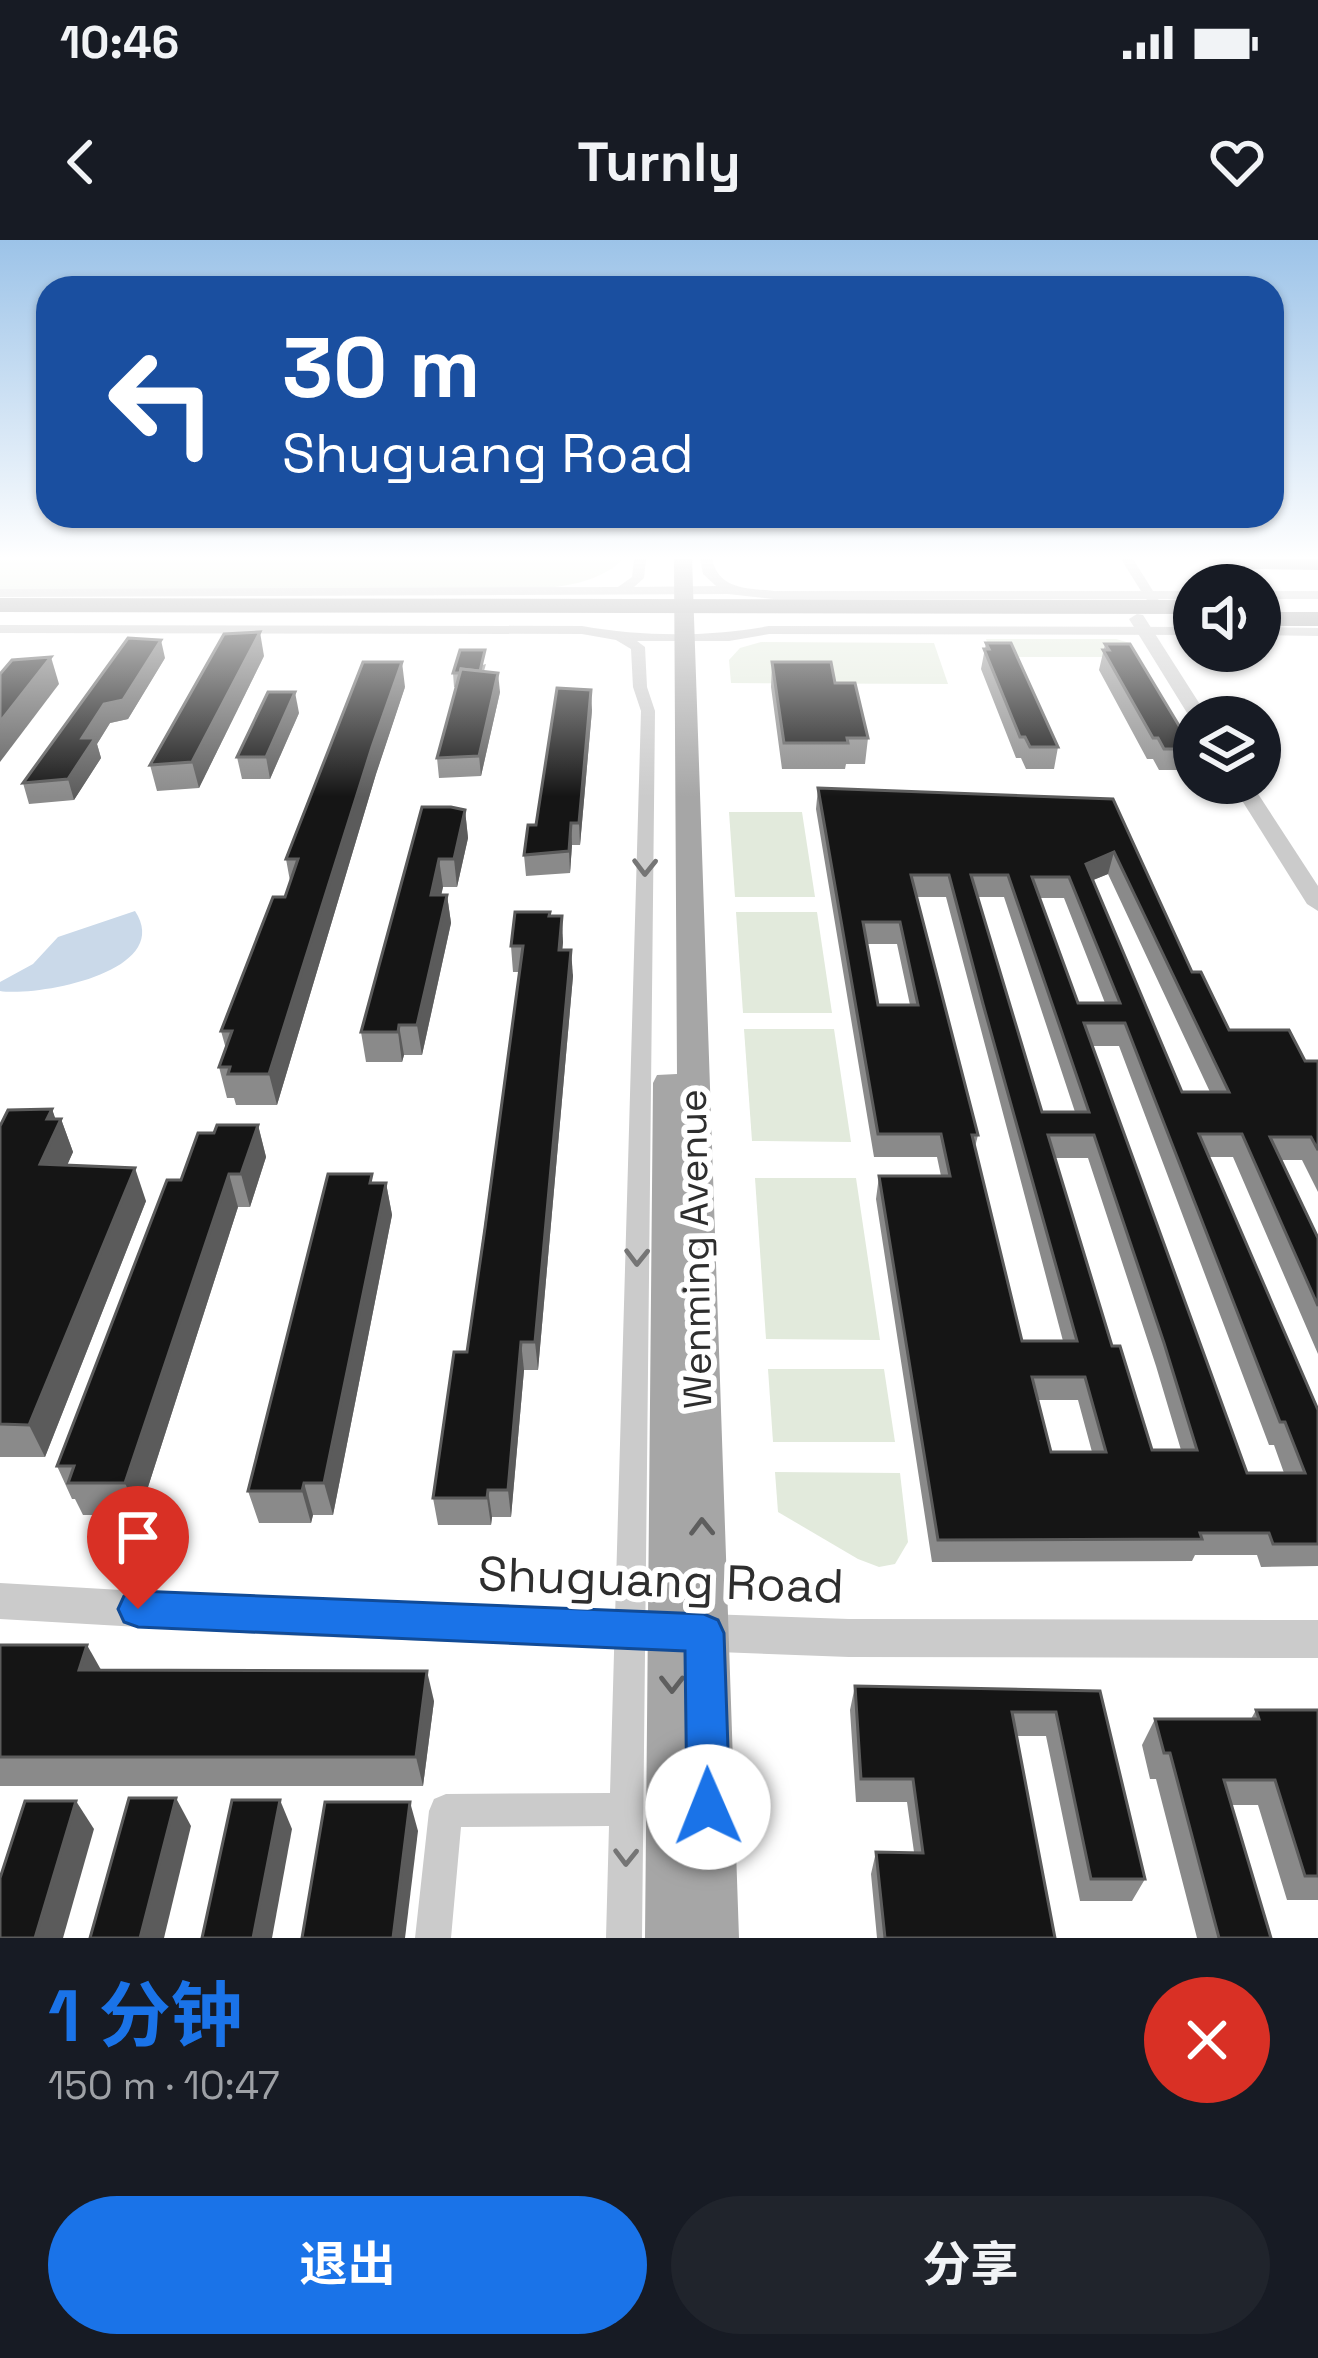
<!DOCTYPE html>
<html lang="zh">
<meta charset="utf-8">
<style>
:root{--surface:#171b24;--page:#20242c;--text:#f1f3f6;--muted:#9ea1a6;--accent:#1a73e8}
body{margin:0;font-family:"Space Grotesk","Noto Sans SC",sans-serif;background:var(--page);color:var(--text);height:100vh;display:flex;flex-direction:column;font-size:45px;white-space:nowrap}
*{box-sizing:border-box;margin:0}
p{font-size:39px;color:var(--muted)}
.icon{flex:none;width:66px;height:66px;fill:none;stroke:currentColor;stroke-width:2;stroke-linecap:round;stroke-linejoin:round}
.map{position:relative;height:1698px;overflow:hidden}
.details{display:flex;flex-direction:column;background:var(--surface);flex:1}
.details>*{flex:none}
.guide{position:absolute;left:36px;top:36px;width:1248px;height:252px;border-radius:36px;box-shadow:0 3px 9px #0004;background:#1a4fa0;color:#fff;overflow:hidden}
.controls{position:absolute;left:1173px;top:324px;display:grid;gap:24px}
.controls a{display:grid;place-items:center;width:108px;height:108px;border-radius:50%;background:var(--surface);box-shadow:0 3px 9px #0004;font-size:60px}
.pin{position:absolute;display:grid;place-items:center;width:102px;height:102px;color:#fff;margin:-123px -51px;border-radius:50% 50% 50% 0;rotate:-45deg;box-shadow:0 0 12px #0007}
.pin .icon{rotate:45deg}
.me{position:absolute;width:132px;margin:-66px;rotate:359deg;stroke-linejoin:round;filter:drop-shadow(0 0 9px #0008)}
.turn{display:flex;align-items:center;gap:42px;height:252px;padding:0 48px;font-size:54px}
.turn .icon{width:156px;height:156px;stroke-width:2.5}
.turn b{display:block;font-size:84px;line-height:102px}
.round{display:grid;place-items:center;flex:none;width:126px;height:126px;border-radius:63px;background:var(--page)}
.headline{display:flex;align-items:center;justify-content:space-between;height:204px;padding:0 48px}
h1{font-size:72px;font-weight:700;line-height:90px;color:var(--accent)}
.action{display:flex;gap:24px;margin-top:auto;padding:24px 48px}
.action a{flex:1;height:138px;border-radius:72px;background:var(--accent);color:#fff;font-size:48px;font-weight:700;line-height:138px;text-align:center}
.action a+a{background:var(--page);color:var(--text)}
.status{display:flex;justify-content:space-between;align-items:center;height:84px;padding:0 60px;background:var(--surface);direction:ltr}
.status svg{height:33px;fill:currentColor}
header{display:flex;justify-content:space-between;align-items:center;height:156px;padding:0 48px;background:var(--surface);font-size:54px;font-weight:700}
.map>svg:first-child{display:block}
</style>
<div class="status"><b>10:46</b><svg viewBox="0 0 49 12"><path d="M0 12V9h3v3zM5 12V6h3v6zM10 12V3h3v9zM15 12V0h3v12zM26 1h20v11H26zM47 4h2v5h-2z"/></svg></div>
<header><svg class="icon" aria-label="back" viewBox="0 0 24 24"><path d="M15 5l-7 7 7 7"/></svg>Turnly<svg class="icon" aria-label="heart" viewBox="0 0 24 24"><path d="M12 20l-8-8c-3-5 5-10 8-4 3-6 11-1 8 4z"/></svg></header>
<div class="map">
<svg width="1318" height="1698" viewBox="0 0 1318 1698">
<rect width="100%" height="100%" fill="#fff"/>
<!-- green -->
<g fill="#e2eadc">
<path d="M0,319h624c-29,26 -62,27 -99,32l-525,-2z"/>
<polygon points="986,399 1116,399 1130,403 1138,417 993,417"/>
<polygon points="761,402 934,403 948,444 731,443 729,420 740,408"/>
<polygon points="729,572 802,572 815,657 735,657"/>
<polygon points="736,672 817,672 832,773 743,773"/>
<polygon points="744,789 834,789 851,902 752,901"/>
<polygon points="755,938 856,938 880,1100 766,1099"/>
<polygon points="768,1129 884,1129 895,1202 773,1202"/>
<polygon points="775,1232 900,1233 908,1302 895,1324 879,1327 858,1319 778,1272"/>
</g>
<!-- water -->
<path fill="#cad9e9" d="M135,671c40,61 -98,86 -135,80v-9l33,-18 25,-27z"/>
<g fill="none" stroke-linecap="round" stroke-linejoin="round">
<!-- minor -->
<g fill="#cbcbcb" fill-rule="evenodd">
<path d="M634,319h12l-2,19 -10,9 82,-1 -13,-12 -3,-15h12c7,31 35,29 62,32h367l-20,-32h12l20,32h41v8h-36l2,3 -6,4 -8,-7h-372l-46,-5 -728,3v-8l618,-2 14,-10z"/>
<rect x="1260" y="351" width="58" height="8"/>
<path d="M0,385l582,1c61,11 126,11 187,0l425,1v8l-425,-1 -40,7h-92l8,6 2,40 8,24 -13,1227h-36l3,-112 -148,1 -10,111h-36l14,-127 5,-12 12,-5 164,-1 31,-1082 -8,-24 -2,-38 -15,-9 -34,-6 -582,-1z"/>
<polygon points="1260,387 1318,388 1318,396 1260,395"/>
</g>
<!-- tertiary -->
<g fill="#cbcbcb" fill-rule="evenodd">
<polygon points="1137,374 1143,375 1208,477 1194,477 1192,481 1129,379"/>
<polygon points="1231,543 1251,543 1318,646 1318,671 1307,664"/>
<polygon points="0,1343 276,1359 849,1379 1318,1380 1318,1418 849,1417 276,1395 0,1379"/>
</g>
<!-- primary -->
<polygon fill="#a6a6a6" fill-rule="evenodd" points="674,319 692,319 739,1698 645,1698 653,843 657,835 677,834"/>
<!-- trunk -->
<g fill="#9e9e9e" fill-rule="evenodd">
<polygon points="0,358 1194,360 1194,374 0,372"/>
<rect x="1260" y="372" width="58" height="14"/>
</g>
</g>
<!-- wall -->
<g fill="#8a8a8a" fill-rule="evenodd">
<polygon points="1207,319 1318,319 1318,330 1251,329"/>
<polygon points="986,403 1058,507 1054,529 1026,529 1021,518 1016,518 981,429"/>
<polygon points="1105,404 1193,509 1187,530 1159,530 1153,519 1147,519 1099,430"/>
<polygon points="264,416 199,548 157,551 150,525"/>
<polygon points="165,418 128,479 110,483 97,504 101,518 74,560 29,564 23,543"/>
<polygon points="772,422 835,443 868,498 865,524 846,524 845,529 782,529 771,447"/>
<polygon points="486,424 484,431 500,452 481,536 439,538 437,518 456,447 454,447 453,433"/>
<polygon points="405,447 376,534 277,865 236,865 234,858 227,858 219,827 226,809 221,791 285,657 290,641 286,619"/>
<polygon points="592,470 580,605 572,605 570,633 526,636 524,615"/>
<polygon points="299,473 270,539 242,539 237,517"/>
<path d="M818,548l295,11 79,173 37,58 76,31h13v131l-16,-32h-21l37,78v116l-85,-197h-24l109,253v156l-57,1 -4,-12h-62l-3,6 -260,1 -56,-363 3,-23h62l-4,-19h-63l-58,-348zM1108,634l102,218h-28l-89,-212zM917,657h29l117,444h-41l-47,-194 3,-12zM977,657h27l71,215h-33zM1040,658h24l41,105h-27zM867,704h30l13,61h-32zM1092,806h27l150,399h5l10,28h-37zM1055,918h33l68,208 25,84h-29l-40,-104zM1038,1160h40l14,52h-41z"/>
<polygon points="422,567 465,570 468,598 457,647 443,647 441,655 447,655 451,683 422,815 404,815 402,822 366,822 361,792"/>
<polygon points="550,676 563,702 562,710 573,736 538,1130 524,1130 511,1277 492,1277 491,1285 438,1285 433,1258 467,1112 519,732 513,732 511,706"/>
<polygon points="52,869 55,879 61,879 73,912 67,925 146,961 45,1217 0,1217 0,886"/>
<polygon points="258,885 266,917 250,967 238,967 139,1275 83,1275 75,1259 72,1259 57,1226 181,940 214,893"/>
<polygon points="374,943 386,943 392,975 333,1275 313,1275 311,1283 259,1283 248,1251"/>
<polygon points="0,1405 101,1430 434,1461 423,1546 0,1546"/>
<polygon points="855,1446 1100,1451 1145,1639 1132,1661 1080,1661 1046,1496 1016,1496 1055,1698 877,1698 871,1634 876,1612 914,1612 907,1562 856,1562 850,1470"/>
<polygon points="1256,1470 1318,1470 1318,1660 1287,1660 1258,1565 1232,1565 1271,1698 1197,1698 1156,1539 1150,1539 1142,1505 1155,1479 1251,1479"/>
</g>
<!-- shaded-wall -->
<g fill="#5b5b5b">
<polygon points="260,392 264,416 199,548 192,522"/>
<polygon points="161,400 165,418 128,479 110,483 97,504 101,518 74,560 68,539 82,498 104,464"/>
<polygon points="51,417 59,444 0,522 0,482"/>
<polygon points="402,422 405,447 376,534 277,865 269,834 372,507"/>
<polygon points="498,433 500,452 481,536 479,516"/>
<polygon points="591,450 592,470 580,605 579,583"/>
<polygon points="295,452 299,473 270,539 266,517"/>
<polygon points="465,570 468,598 457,647 454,619"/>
<polygon points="571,583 572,605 570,633 569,611"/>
<polygon points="1114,612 1108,634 1081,645 1086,624"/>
<polygon points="439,619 443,647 435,683 431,655"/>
<polygon points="447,655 451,683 422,815 417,785"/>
<polygon points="562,676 563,702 560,736 559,710"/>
<polygon points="571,710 573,736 538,1130 535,1102"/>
<polygon points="399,785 404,815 402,822 398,792"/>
<polygon points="52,869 58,886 61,879 73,912 53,957 40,924 47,879"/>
<polygon points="258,885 266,917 250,967 241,934"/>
<polygon points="135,928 146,961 45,1217 29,1185"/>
<polygon points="229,934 238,967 139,1275 125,1243"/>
<polygon points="386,943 392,975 333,1275 324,1243"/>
<polygon points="521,1102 524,1130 511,1277 508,1250"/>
<polygon points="304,1243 313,1275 311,1283 302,1251"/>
<polygon points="488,1250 492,1277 491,1285 487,1258"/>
<polygon points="87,1405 104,1435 79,1430"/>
<polygon points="427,1431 434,1461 423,1546 416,1517"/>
<polygon points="176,1558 191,1586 164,1698 140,1698"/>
<polygon points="280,1560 292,1589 272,1698 253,1698"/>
<polygon points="76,1561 94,1589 63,1698 35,1698"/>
<polygon points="410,1562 418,1591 405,1698 393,1698"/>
</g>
<!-- building -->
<g fill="#151515" stroke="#5b5b5b" stroke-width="3" fill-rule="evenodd">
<polygon points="260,392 192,522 150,525 224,394"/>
<polygon points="128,398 161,400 123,460 104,464 82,498 95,498 68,539 23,543"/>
<polygon points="986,403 1011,403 1058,507 1030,507 1025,497 1020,497 984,409 989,409"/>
<polygon points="1105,404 1130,404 1193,509 1164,509 1158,498 1153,498 1103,410 1109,410"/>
<polygon points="460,410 485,410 480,431 461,429 460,433 453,433"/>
<polygon points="51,417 0,482 0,434 12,420"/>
<polygon points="363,422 402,422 372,507 269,834 228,834 230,827 219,827 232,791 221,791 273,657 285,657 298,619 286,619"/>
<polygon points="772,422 831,422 835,443 855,443 868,498 847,498 848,503 784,503"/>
<polygon points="461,429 498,433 479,516 437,518"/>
<polygon points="557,448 591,450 579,583 571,583 569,611 524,615 528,585 536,585"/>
<polygon points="268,452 295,452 266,517 237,517"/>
<path d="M818,548l295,11 79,173h9l28,58h60l16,31h13v89l-7,-13h-41l48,101v68l-76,-172h-43l119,276v134h-45l-4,-11h-69l2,6 -264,1 -59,-364h71l-9,-42h-63zM1114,612l115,240h-47l-96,-228zM911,635h38l34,129 94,337h-55l-50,-206h6zM971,635h37l81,237h-47zM1032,637h37l51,126h-42zM863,682h37l18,83h-40zM1084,783h41l155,399h5l20,51h-58zM1048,895h46l70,208 33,107h-45l-32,-104h-8zM1032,1137h53l21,75h-55z"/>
<polygon points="422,567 451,567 465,570 454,619 439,619 431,655 447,655 417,785 399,785 398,792 361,792"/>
<polygon points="515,672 550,672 549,676 562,676 559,710 571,710 535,1102 521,1102 508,1250 488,1250 487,1258 433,1258 454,1112 467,1112 485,988 523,706 511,706"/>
<polygon points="52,869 47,879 61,879 40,924 135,928 29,1185 0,1184 0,886 8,870"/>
<polygon points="217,885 258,885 241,934 229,934 125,1243 68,1243 74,1226 57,1226 167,940 181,940 198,893 214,893"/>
<polygon points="328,934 372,934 370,943 386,943 324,1243 304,1243 302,1251 248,1251"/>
<polygon points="0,1405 87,1405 79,1430 427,1431 416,1517 0,1517"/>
<polygon points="855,1446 1100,1451 1145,1639 1091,1639 1056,1472 1012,1472 1055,1698 885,1698 876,1612 923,1613 913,1539 861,1539"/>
<polygon points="1256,1470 1318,1470 1318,1636 1305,1636 1275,1540 1224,1540 1271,1698 1219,1698 1170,1513 1164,1513 1155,1479 1259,1479"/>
<polygon points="129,1558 176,1558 140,1698 90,1698"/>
<polygon points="232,1560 280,1560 253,1698 202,1698"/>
<polygon points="25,1561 76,1561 35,1698 0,1698 0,1638"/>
<polygon points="325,1562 410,1562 393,1698 302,1698"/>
</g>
<!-- one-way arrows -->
<defs><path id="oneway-chevron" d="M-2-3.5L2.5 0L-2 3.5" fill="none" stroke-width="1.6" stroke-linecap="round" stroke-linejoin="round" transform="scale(3)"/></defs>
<g stroke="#757575">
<use href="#oneway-chevron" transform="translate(645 627) rotate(91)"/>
<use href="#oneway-chevron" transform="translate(637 1017) rotate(91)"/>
<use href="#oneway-chevron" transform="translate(626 1617) rotate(91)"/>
</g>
<g stroke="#5e5e5e">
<use href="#oneway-chevron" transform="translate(702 1287) rotate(-91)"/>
<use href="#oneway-chevron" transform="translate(672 1444) rotate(90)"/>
</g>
<!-- sky -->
<linearGradient id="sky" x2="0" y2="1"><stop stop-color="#9cc3e8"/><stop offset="0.57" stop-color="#fff"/><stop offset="1" stop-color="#fff" stop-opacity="0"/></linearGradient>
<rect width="1318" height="557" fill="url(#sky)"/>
<!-- route -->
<polygon fill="#1a73e8" stroke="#114b97" stroke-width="3" points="138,1351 704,1374 718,1380 724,1393 730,1567 724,1582 708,1589 693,1582 687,1567 685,1411 138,1387 124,1382 118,1369 124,1356"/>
<g text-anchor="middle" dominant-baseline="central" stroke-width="12" stroke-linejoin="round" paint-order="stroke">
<!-- street labels -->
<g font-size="39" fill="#2e2e2e" stroke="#fff">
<text transform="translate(695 1009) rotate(-91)">Wenming Avenue</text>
</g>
<!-- near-street labels -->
<g font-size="48" fill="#2e2e2e" stroke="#fff">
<text transform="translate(661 1340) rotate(2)">Shuguang Road</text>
</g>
</g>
</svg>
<div class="controls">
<a><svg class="icon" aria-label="sound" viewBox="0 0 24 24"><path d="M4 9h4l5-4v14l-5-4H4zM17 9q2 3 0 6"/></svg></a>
<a><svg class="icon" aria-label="layers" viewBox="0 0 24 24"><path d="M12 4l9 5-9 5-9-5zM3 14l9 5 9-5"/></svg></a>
</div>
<div class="pin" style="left:138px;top:1369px;background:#d93025"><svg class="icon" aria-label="arrive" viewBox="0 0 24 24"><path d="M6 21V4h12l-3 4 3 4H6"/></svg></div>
<svg class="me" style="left:708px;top:1567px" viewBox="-20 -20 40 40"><circle r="19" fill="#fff"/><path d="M0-13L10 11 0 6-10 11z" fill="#1a73e8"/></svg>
<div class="guide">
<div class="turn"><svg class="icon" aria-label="left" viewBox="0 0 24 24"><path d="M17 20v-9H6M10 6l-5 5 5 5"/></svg><div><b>30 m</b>Shuguang Road</div></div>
</div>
</div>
<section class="details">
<div class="headline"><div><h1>1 分钟</h1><p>150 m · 10:47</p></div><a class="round" style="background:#d93025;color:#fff"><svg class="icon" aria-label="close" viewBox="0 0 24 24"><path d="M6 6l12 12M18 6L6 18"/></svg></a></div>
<div class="action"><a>退出</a><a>分享</a></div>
</section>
